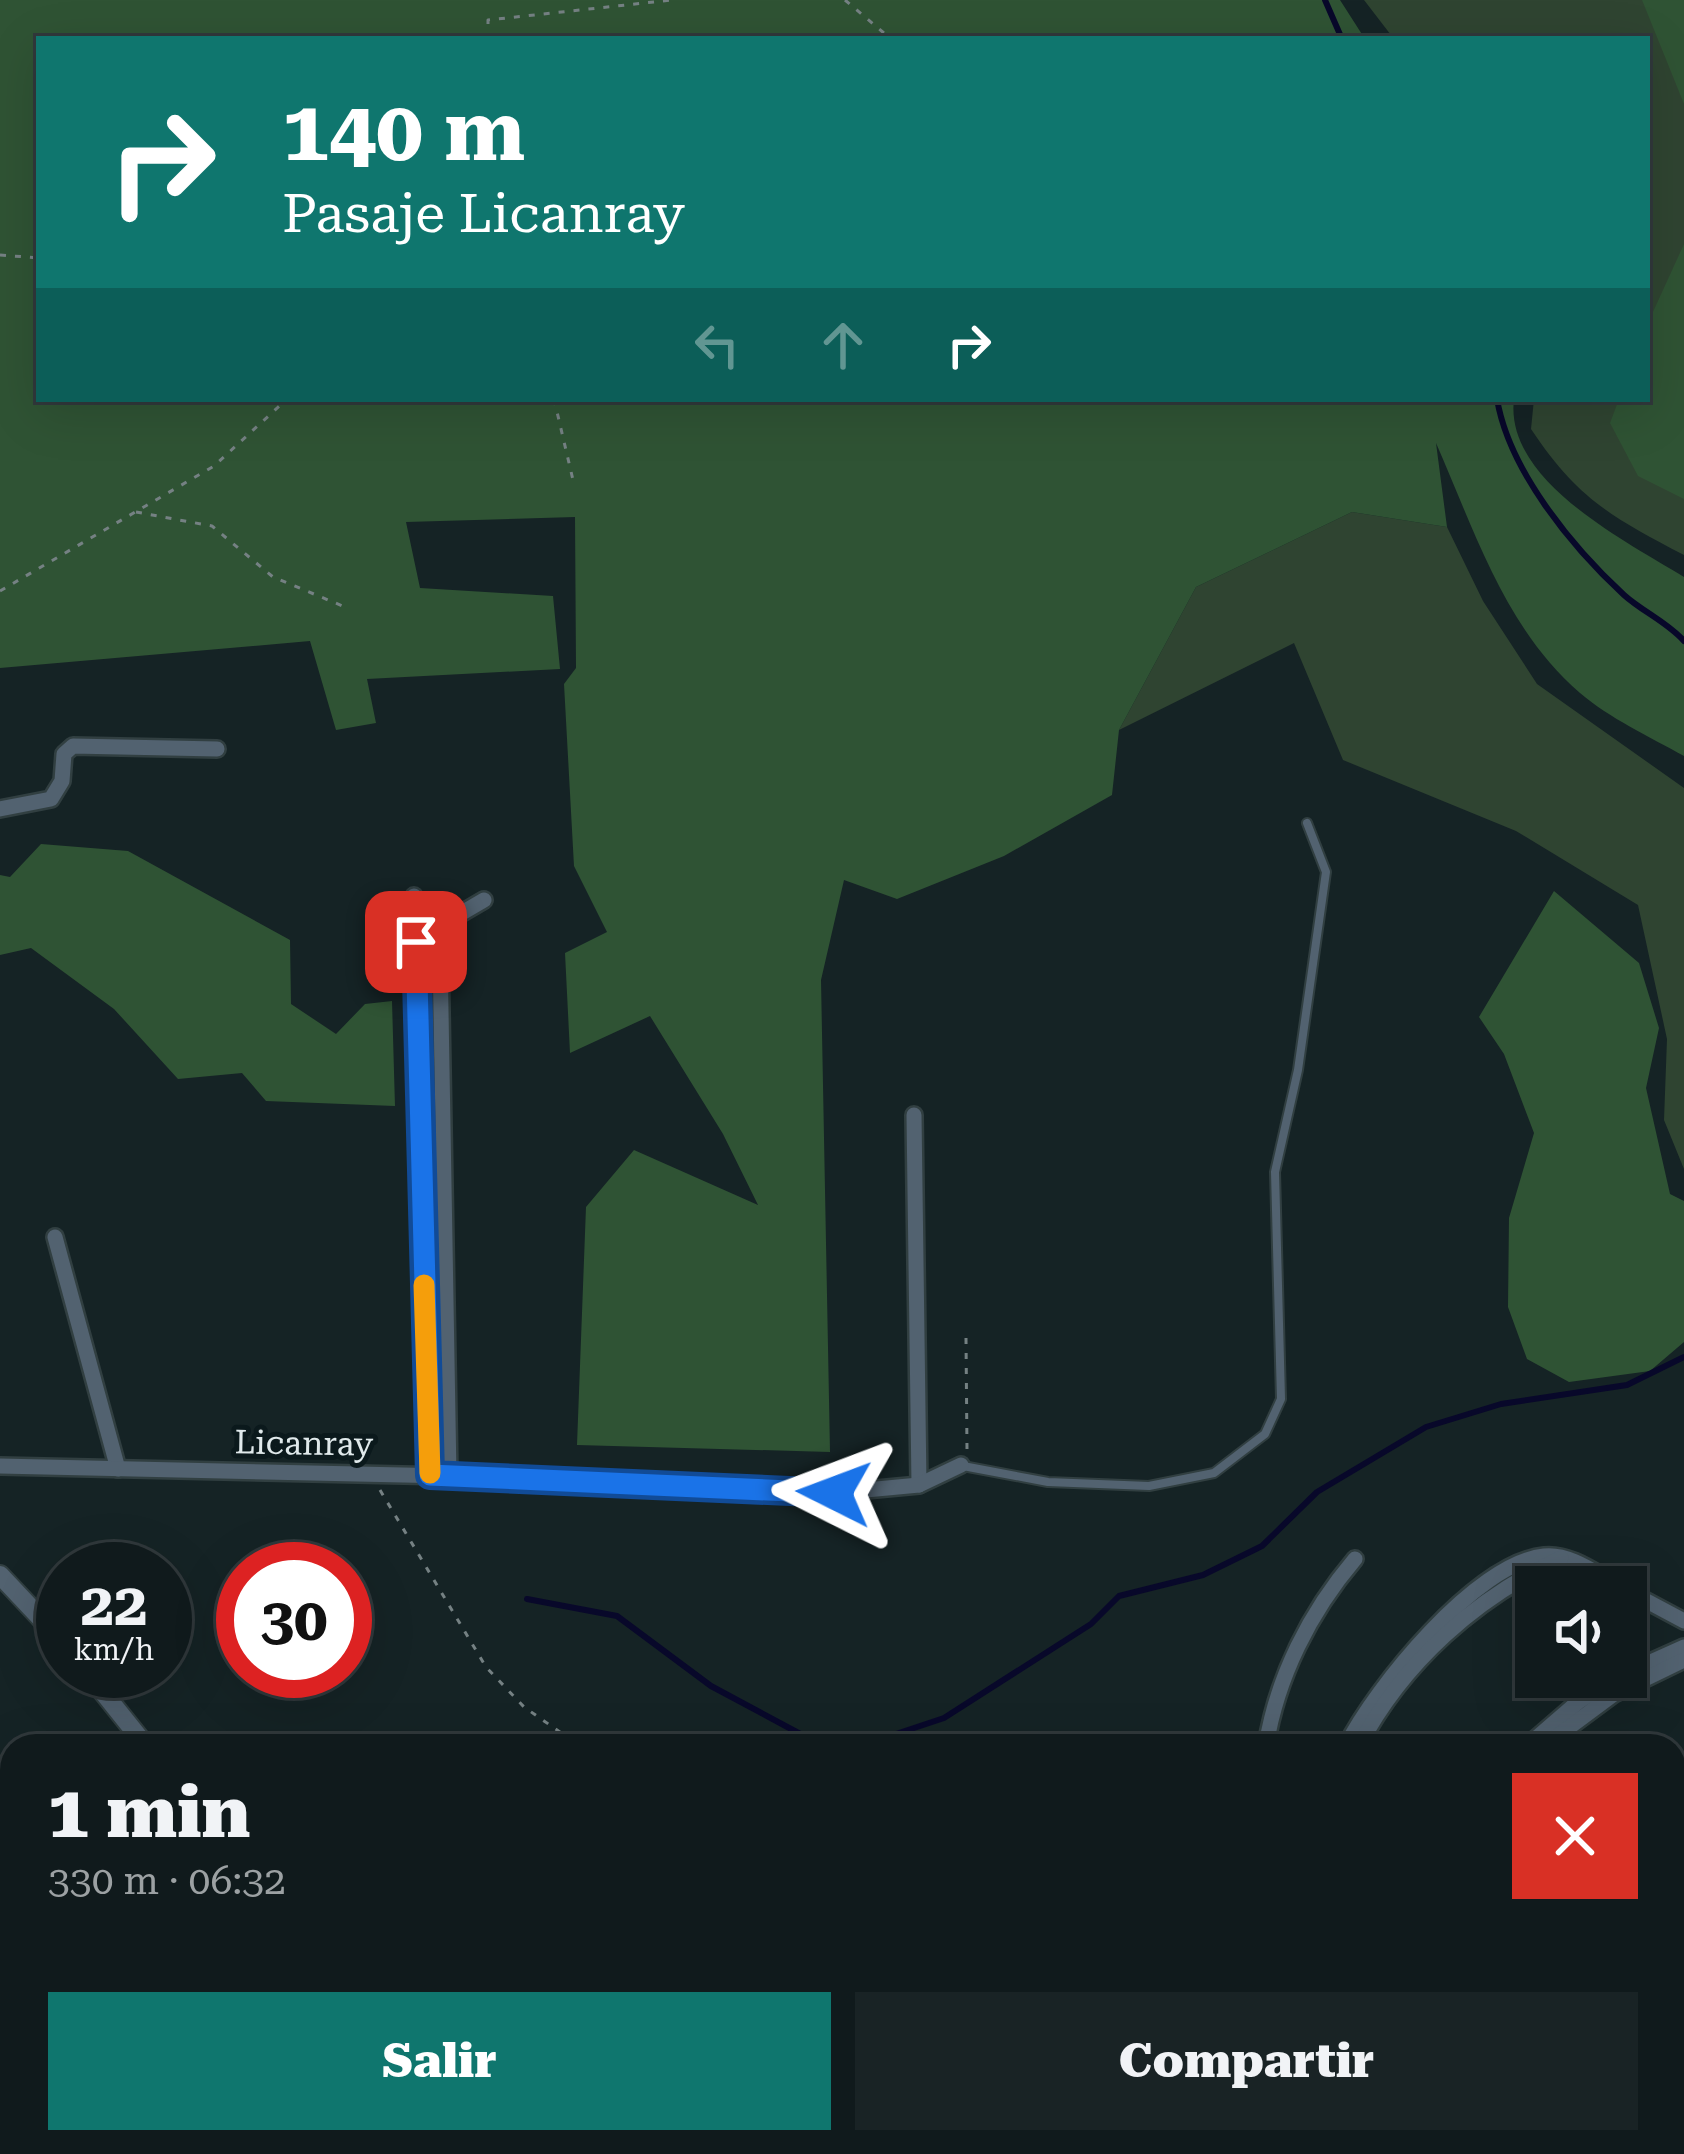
<!DOCTYPE html>
<html lang="es">
<meta charset="utf-8">
<style>
:root{--surface:#101a1c;--page:#192325;--text:#f1f3f6;--muted:#9ca1a3;--line:#30383b;--accent:#0f766e}
body{margin:0;font-family:"Roboto Serif",serif;background:var(--page);color:var(--text);height:100vh;display:flex;flex-direction:column;font-size:45px;white-space:nowrap}
*{box-sizing:border-box;margin:0}
p{font-size:39px;color:var(--muted)}
.icon{flex:none;width:66px;height:66px;fill:none;stroke:currentColor;stroke-width:2;stroke-linecap:round;stroke-linejoin:round}
.map{position:relative;flex:1;overflow:hidden}
.panel{position:absolute;left:0px;top:1734px;width:1686px;height:420px;display:flex;flex-direction:column;background:var(--surface);border-radius:36px 36px 0 0;box-shadow:0 12px 48px #0002,0 0 0 3px var(--line)}
.panel>*{flex:none}
.top-card{position:absolute;left:36px;top:36px;width:1614px;height:366px;border-radius:0px;box-shadow:0 12px 48px #0002,0 0 0 3px var(--line);background:#0f766e;color:#fff;overflow:hidden}
.fabs{position:absolute;left:1515px;top:1566px;display:grid;gap:24px}
.fabs a{display:grid;place-items:center;width:132px;height:132px;border-radius:0px;background:var(--surface);box-shadow:0 12px 48px #0002,0 0 0 3px var(--line);font-size:60px}
.speed{position:absolute;left:36px;top:1542px;display:flex;gap:24px;font-size:60px;font-weight:700;text-align:center}
.speed>*{display:grid;place-content:center;width:156px;height:156px;border-radius:50%;background:var(--surface);box-shadow:0 12px 48px #0002,0 0 0 3px var(--line);line-height:1}
.speed small{font-size:30px;font-weight:400}
.speed .limit{border:18px solid #d22;background:#fff;color:#111}
.pin{position:absolute;display:grid;place-items:center;width:102px;height:102px;color:#fff;margin:-51px;border-radius:24px;box-shadow:0 6px 18px #0006}
.me{position:absolute;width:132px;margin:-66px;rotate:273deg;stroke-linejoin:round;filter:drop-shadow(0 0 9px #0008)}
.turn{display:flex;align-items:center;gap:42px;height:252px;padding:0 48px;font-size:54px}
.turn .icon{width:156px;height:156px;stroke-width:2.5}
.turn b{display:block;font-size:84px;line-height:102px}
.lanes{display:flex;align-items:center;height:114px;padding:0 48px;background:#0003;justify-content:center;gap:60px;direction:ltr}
.lanes .off{opacity:.35}
.round{display:grid;place-items:center;flex:none;width:126px;height:126px;border-radius:0px;background:var(--page)}
.head{display:flex;align-items:center;justify-content:space-between;height:204px;padding:0 48px}
h1{font-size:72px;font-weight:800;line-height:90px}
.cta{display:flex;gap:24px;margin-top:auto;padding:24px 48px}
.cta a{flex:1;height:138px;border-radius:0px;background:var(--accent);color:#fff;font-size:48px;font-weight:800;line-height:138px;text-align:center}
.cta a+a{background:var(--page);color:var(--text)}
.map>svg:first-child{display:block}
</style>
<div class="map">
<svg width="1684" height="2154" viewBox="0 0 1684 2154">
<rect width="100%" height="100%" fill="#152325"/>
<!-- green -->
<g fill="#2f4431">
<path d="M1364,0h320v555c-73,-38 -107,-57 -153,-126l3,-30h113v-360h-253z"/>
<polygon points="1352,512 1447,527 1483,601 1537,684 1684,788 1684,1169 1664,1120 1667,1039 1638,905 1516,831 1343,760 1294,643 1119,730 1196,587"/>
</g>
<!-- forest -->
<g fill="#2f5334">
<path d="M0,0h1340l25,39h-1326v360h1475c-10,81 110,141 170,178v179c-34,-19 -75,-38 -104,-63 -75,-64 -106,-164 -144,-250l11,84 -95,-15 -156,75 -77,143 -7,65 -108,61 -107,43 -53,-19 -23,100 9,472 -253,-7 9,-238 48,-57 124,55 -35,-71 -73,-118 -80,37 -5,-100 42,-21 -33,-66 -10,-182 12,-16 -1,-151 -169,5 14,66 133,8 7,73 -193,10 9,44 -40,7 -26,-89 -310,27z"/>
<polygon points="1642,0 1684,0 1684,104"/>
<polygon points="1684,244 1684,499 1638,476 1610,423 1619,399 1647,399 1647,325"/>
<polygon points="41,844 128,851 290,940 291,1004 336,1034 365,1004 392,1001 395,1106 266,1101 242,1073 178,1079 114,1009 31,948 0,955 0,875 10,877"/>
<polygon points="1554,891 1639,963 1659,1028 1646,1088 1670,1194 1684,1201 1684,1342 1650,1371 1569,1382 1527,1359 1508,1307 1509,1218 1534,1133 1504,1054 1479,1017"/>
</g>
<g fill="none" stroke-linecap="round" stroke-linejoin="round">
<!-- stream -->
<g stroke="#08082a" stroke-width="6">
<polyline points="1325,0 1342,39"/>
<path d="M1497,399c12,71 74,147 127,196 19,17 43,27 60,46"/>
<polyline points="527,1599 617,1616 711,1686 806,1737 896,1734 944,1718 1091,1624 1119,1596 1203,1575 1262,1546 1317,1492 1426,1427 1501,1404 1627,1385 1684,1357"/>
</g>
<!-- service casing -->
<g stroke="#313f41" stroke-width="12">
<g id="service">
<polyline points="963,1466 1048,1482 1149,1486 1214,1473 1265,1434 1281,1399 1275,1172 1298,1070 1326,872 1307,823"/>
<polyline points="0,1973 12,1970"/>
</g>
</g>
<!-- minor casing -->
<g stroke="#313f41" stroke-width="20">
<g id="minor">
<polyline points="0,809 51,799 62,781 64,754 73,746 217,749"/>
<polyline points="414,896 430,1475"/>
<polyline points="914,1115 919,1485"/>
<polyline points="55,1237 118,1469"/>
<polyline points="0,1466 449,1476 834,1493 919,1485 961,1465"/>
<polyline points="449,1476 440,953 455,917 484,900"/>
<polyline points="1626,1590 1684,1621"/>
<polyline points="1626,1673 1684,1647"/>
<path d="M1266,1746c11,-69 44,-134 89,-187"/>
<path d="M1346,1746c29,-58 130,-183 198,-190 27,-3 54,19 77,31"/>
<path d="M1359,1746c44,-84 117,-148 202,-188"/>
<polyline points="1527,1746 1578,1702 1618,1677"/>
<polyline points="1544,1746 1614,1694 1684,1660"/>
<polyline points="1674,1818 1684,1826"/>
<polyline points="0,1827 12,1823"/>
<polyline points="1674,1846 1684,1861"/>
<polyline points="1674,1909 1684,1897"/>
<polyline points="1674,1994 1684,1996"/>
<polyline points="0,2108 12,2105"/>
<polyline points="1674,2114 1684,2125"/>
<polyline points="1060,2142 1061,2154"/>
<polyline points="1478,2142 1490,2154"/>
<polyline points="1515,2154 1526,2142"/>
</g>
</g>
<!-- tertiary casing -->
<g stroke="#313f41" stroke-width="22">
<g id="tertiary">
<polyline points="0,1575 63,1642"/>
<polyline points="86,1671 146,1746"/>
<polyline points="437,2142 446,2154"/>
</g>
</g>
<!-- path -->
<g stroke="#758183" stroke-width="3" stroke-dasharray="6 9" stroke-linecap="butt">
<polyline points="845,0 891,39"/>
<polyline points="488,39 488,20 672,0"/>
<polyline points="0,255 39,258"/>
<polyline points="554,399 573,480"/>
<polyline points="136,512 212,526 273,577 345,607"/>
<polyline points="0,591 214,466 287,399"/>
<polyline points="966,1338 967,1450"/>
<polyline points="380,1490 486,1667 524,1707 580,1746"/>
</g>
<!-- service -->
<use href="#service" stroke="#526270" stroke-width="8"/>
<!-- minor -->
<use href="#minor" stroke="#526270" stroke-width="15"/>
<!-- tertiary -->
<use href="#tertiary" stroke="#526270" stroke-width="18"/>
</g>
<g fill="none" stroke-linecap="round" stroke-linejoin="round">
<!-- route casing -->
<g stroke="#114b97" stroke-width="30">
<polyline id="route" points="416,942 430,1475 834,1493"/>
</g>
<!-- route -->
<use href="#route" stroke="#1a73e8" stroke-width="21"/>
<!-- slow -->
<polyline stroke="#f59e0b" stroke-width="21" points="424,1285 430,1473"/>
</g>
<g text-anchor="middle" dominant-baseline="central" stroke-width="10" stroke-linejoin="round" paint-order="stroke">
<!-- street labels -->
<g font-size="33" fill="#e0e9eb" stroke="#0b191c">
<text transform="translate(304 1443) rotate(1)">Licanray</text>
</g>
</g>
</svg>
<div class="fabs">
<a><svg class="icon" aria-label="sound" viewBox="0 0 24 24"><path d="M4 9h4l5-4v14l-5-4H4zM17 9q2 3 0 6"/></svg></a>
</div>
<div class="speed"><div>22<small>km/h</small></div><div class="limit">30</div></div>
<div class="pin" style="left:416px;top:942px;background:#d93025"><svg class="icon" aria-label="arrive" viewBox="0 0 24 24"><path d="M6 21V4h12l-3 4 3 4H6"/></svg></div>
<svg class="me" style="left:834px;top:1493px" viewBox="-20 -20 40 40"><path d="M0-17L14 15 0 8-14 15z" fill="#1a73e8" stroke="#fff" stroke-width="4"/></svg>
<div class="top-card">
<div class="turn"><svg class="icon" aria-label="right" viewBox="0 0 24 24"><path d="M7 20v-9h11M14 6l5 5-5 5"/></svg><div><b>140 m</b>Pasaje Licanray</div></div>
<div class="lanes"><svg class="icon off" aria-label="left" viewBox="0 0 24 24"><path d="M17 20v-9H6M10 6l-5 5 5 5"/></svg><svg class="icon off" aria-label="ahead" viewBox="0 0 24 24"><path d="M12 20V5M6 11l6-6 6 6"/></svg><svg class="icon" aria-label="right" viewBox="0 0 24 24"><path d="M7 20v-9h11M14 6l5 5-5 5"/></svg></div>
</div>
<section class="panel">
<div class="head"><div><h1>1 min</h1><p>330 m · 06:32</p></div><a class="round" style="background:#d93025;color:#fff"><svg class="icon" aria-label="close" viewBox="0 0 24 24"><path d="M6 6l12 12M18 6L6 18"/></svg></a></div>
<div class="cta"><a>Salir</a><a>Compartir</a></div>
</section>
</div>
